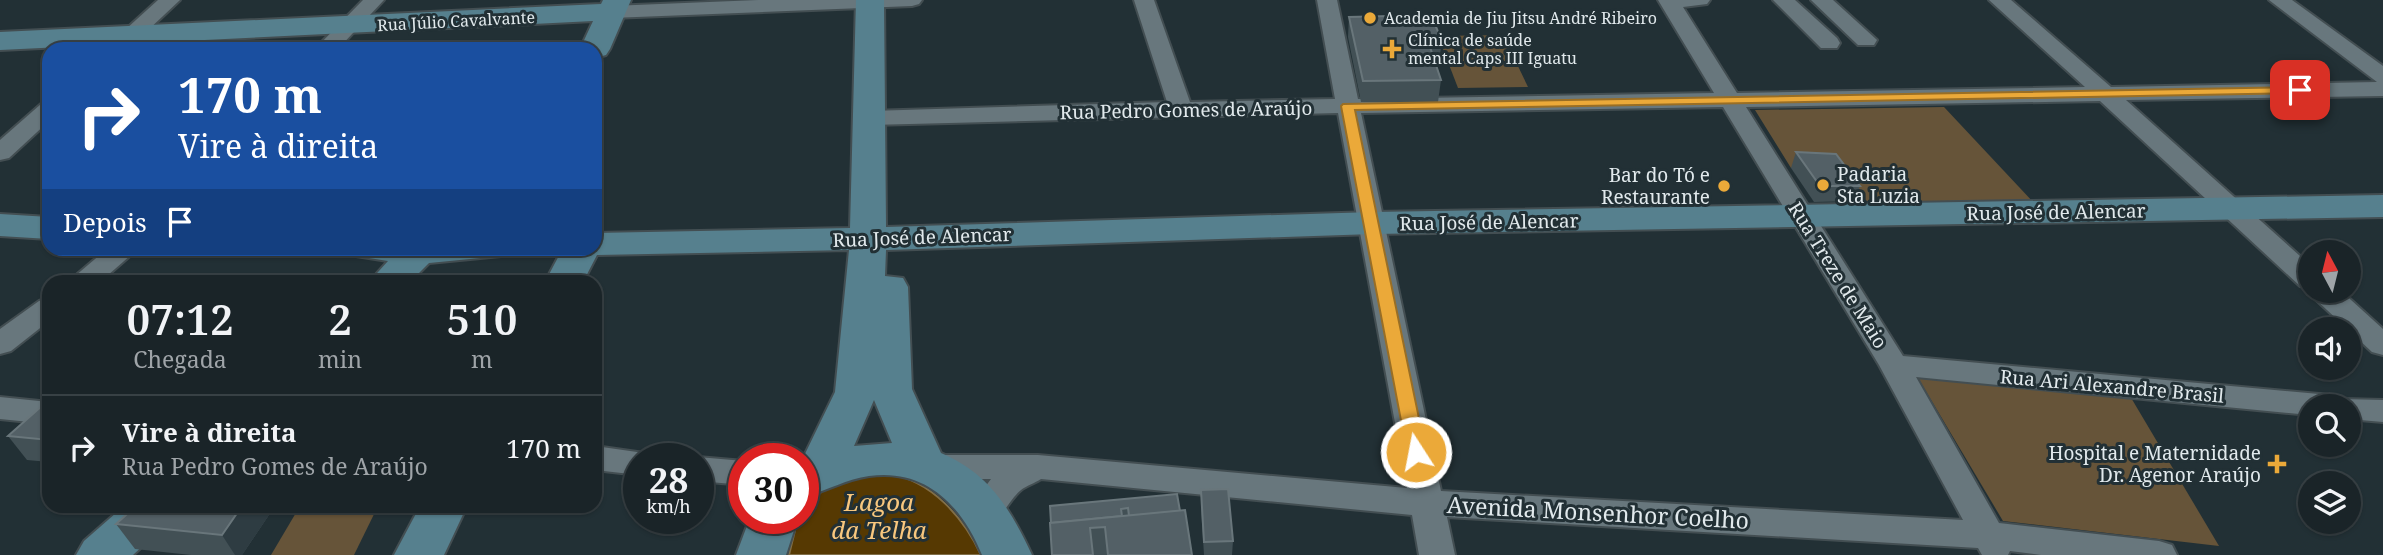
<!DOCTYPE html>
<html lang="pt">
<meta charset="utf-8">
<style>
:root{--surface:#1a2428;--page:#273034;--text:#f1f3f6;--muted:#9fa4a8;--line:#384145}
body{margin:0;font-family:"Noto Serif",serif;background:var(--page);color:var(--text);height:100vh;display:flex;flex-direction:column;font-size:26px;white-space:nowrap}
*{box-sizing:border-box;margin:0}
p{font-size:23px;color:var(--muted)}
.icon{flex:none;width:38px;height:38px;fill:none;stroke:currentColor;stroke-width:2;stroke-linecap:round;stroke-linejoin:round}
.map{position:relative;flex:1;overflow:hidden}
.side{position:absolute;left:42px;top:275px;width:560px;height:238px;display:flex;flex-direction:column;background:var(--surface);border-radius:21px;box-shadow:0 2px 5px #0004,0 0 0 2px var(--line)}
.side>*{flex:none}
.banner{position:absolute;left:42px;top:42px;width:560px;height:214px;border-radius:21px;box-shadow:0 2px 5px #0004,0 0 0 2px var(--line);background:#1a4fa0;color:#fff;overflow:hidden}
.needle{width:46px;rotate:353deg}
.tools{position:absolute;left:2298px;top:240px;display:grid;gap:14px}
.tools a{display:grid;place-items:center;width:63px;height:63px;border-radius:50%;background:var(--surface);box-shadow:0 2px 5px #0004,0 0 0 2px var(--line);font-size:35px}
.speed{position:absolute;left:623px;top:443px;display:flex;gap:14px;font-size:35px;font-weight:700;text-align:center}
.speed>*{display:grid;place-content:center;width:91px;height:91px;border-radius:50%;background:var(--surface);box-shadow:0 2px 5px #0004,0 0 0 2px var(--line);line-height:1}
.speed small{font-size:18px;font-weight:400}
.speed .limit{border:10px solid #d22;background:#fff;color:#111}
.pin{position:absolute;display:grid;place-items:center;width:60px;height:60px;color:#fff;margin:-30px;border-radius:14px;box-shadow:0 4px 10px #0006}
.me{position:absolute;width:77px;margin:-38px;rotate:349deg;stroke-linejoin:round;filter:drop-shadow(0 0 5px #0008)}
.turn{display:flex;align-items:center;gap:24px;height:147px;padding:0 21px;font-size:32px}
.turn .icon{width:91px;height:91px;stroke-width:2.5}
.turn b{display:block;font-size:49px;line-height:60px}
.then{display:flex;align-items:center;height:66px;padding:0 21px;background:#0003;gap:14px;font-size:26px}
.eta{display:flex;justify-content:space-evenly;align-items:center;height:119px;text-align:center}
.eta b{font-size:42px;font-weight:600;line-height:49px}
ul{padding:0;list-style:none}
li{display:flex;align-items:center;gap:21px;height:105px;padding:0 21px;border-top:2px solid var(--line)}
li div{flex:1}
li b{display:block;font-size:26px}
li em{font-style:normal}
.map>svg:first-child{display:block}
</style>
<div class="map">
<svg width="2383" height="555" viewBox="0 0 2383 555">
<rect width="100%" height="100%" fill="#223035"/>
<!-- green -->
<g fill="#665439">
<polygon points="1503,35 1528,87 1458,88 1438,36"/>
<polygon points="1944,107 2035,204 1854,201 1830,169 1791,168 1755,110"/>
<polygon points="1915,373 2130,396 2219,546 2003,521"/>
<polygon points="300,506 378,506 354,555 271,555"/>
</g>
<!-- water -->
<path fill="#563902" stroke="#806e48" stroke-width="2" d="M855,474c11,0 23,-2 34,0 42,6 75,44 92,81h-192l9,-37h5v-7l20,-21z"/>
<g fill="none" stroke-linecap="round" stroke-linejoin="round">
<!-- street casing -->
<g stroke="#434e52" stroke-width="4">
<g id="street">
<polygon points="158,0 180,0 128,49 104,49"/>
<polygon points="363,0 384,0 338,49 315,49"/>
<polygon points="758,0 922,0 919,4 912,6 611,18 604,16 601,12 604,8 611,6"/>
<path d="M1134,0h20l36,102 145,-3 -18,-99h20l21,99 356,-6 -56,-93h52l-3,4 -24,3 54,86 348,-6 -96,-87h22l100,87 266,-5 -108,-82h23l91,66v30l-257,4 184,165v25h30l43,39v26l-11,-3 -60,-56 -3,-8 -9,-2 -200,-185 -354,6 157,249 427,39 12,4 41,1v22l-35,-3v-13h-38v9l-394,-38 83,146 160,18 13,4 5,10h-136l-31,-4 -2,4h-26l-4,-7 -531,-31 8,38h-36l-7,-40 -371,-36c-6,4 -15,7 -20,11 -19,16 -18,40 -49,30l-5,-9 24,-32h-59l-12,-3 -5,-9 5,-9 12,-3h106l369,33 -69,-375 -468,12 -8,-2 -4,-5 4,-5 8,-2 297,-9zM1723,107l156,258 84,155 -522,-29 -80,-378z"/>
<polygon points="1773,0 1795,0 1837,38 1840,43 1837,48 1821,48"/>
<polygon points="1811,0 1833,0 1877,40 1874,45 1858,45"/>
<polygon points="49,102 49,121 9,158 0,160 0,140 41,104"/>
<polygon points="108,248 139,248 100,282 68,282"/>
<polygon points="49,298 49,321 11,351 0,354 0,329 39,301"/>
<polygon points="0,397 49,402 49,424 0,419"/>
<polygon points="595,446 651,454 653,458 639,458 639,475 595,470"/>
<polygon points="698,457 744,461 744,485 698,481 698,458 692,458"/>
</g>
</g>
<!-- secondary casing -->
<g stroke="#434e52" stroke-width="4">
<g id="secondary">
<polygon points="603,0 631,0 610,49 606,55 595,58 595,49 580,49 593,21 0,50 0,32 601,4"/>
<path d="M856,0h28l2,227 487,-15 1010,-17v22l-1010,17 -487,16 -1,26 18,2 5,9 4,102 29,64c48,20 70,57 91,102h-50c-20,-49 -56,-87 -113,-79 -22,3 -41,14 -62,20l-4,-1v-37l32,-66 14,-142 -252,5 -14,27h-38l18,-34h32v-15l255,-5zM874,400l18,43 -38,3z"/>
<polygon points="0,214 49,217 49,239 0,236"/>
<polygon points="351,248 506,248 501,256 429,263 410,282 369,282 388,261 356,256"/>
<polygon points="124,506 178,506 171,519 133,555 76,555 84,541"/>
<polygon points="420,506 467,506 444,555 394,555"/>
<polygon points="750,518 798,518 786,555 736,555"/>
</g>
</g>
<!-- street -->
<use href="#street" fill="#68777d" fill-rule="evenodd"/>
<!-- secondary -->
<use href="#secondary" fill="#56808e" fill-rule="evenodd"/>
</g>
<!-- wall -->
<g fill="#425055">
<polygon points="1349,17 1442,41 1439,61 1435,61 1441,80 1438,102 1361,102 1348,37"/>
<polygon points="1796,152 1860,186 1854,201 1814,202 1791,168"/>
<polygon points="49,404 49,462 27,460 8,436"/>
<polygon points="1201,490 1233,541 1232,555 1204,555 1201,508"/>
<polygon points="275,506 242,555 191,555 135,549 116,524"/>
<polygon points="1050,506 1180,511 1192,555 1052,555"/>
</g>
<!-- shaded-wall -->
<polygon fill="#2e3c42" points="242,506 275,506 242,555 235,555 222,535"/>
<!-- building -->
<g fill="#536066" stroke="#69767b" stroke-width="2">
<polygon points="1431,15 1442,41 1428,41 1441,80 1363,81 1349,17"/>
<polygon points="1796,152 1836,154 1860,186 1820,186"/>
<polygon points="44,404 49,404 49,440 8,436"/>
<polygon points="1228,489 1233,541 1204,542 1201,490"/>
<polygon points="1177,494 1180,511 1129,516 1128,508 1121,509 1122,516 1051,523 1050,506"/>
<polygon points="136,506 242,506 222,535 116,524"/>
<polygon points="1185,510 1192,555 1108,555 1105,527 1090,528 1093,555 1052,555 1050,523"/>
</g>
<!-- route -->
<polygon fill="#eba939" stroke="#996e25" stroke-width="2" points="2300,87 2307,90 2305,93 1355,110 1426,452 1423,457 1410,457 1407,452 1341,106 1343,104"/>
<!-- markers -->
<g fill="#eba939" stroke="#223035" stroke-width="2.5">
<circle cx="1370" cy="18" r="7"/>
<path d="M1388.5 38.5h7v7h7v7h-7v7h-7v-7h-7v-7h7z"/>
<circle cx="1823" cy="185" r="7"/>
<circle cx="1724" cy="186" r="7"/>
<path d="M2273.5 453.5h7v7h7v7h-7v7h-7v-7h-7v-7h7z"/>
</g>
<g text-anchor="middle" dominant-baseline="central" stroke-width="6" stroke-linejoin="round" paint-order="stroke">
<!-- far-poi labels -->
<g font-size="16" fill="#e1e9ec" stroke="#223035" text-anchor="start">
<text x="1384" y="18">Academia de Jiu Jitsu André Ribeiro</text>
<text x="1408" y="40">Clínica de saúde<tspan x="1408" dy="18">mental Caps III Iguatu</tspan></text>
</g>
<!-- far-street labels -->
<g font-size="16" fill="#e1e9ec" stroke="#223035">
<text transform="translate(456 21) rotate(-3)">Rua Júlio Cavalvante</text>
</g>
<!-- street labels -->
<g font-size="19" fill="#e1e9ec" stroke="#223035">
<text transform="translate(1186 110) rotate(-1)">Rua Pedro Gomes de Araújo</text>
<text transform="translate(2056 212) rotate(-1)">Rua José de Alencar</text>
<text transform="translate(1489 222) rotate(-1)">Rua José de Alencar</text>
<text transform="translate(922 237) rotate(-2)">Rua José de Alencar</text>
<text transform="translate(1838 275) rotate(58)">Rua Treze de Maio</text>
<text transform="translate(2112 386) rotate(5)">Rua Ari Alexandre Brasil</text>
</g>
<!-- poi labels -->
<g font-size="19" fill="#e1e9ec" stroke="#223035" text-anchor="end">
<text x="1837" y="174" text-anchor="start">Padaria<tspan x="1837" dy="22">Sta Luzia</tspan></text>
<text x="1710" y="175">Bar do Tó e<tspan x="1710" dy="22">Restaurante</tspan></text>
<text x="2261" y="453">Hospital e Maternidade<tspan x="2261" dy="22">Dr. Agenor Araújo</tspan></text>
</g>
<!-- near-street labels -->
<g font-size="23" fill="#e1e9ec" stroke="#223035">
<text transform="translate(1598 512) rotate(3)">Avenida Monsenhor Coelho</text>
</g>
<!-- near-water labels -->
<g font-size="24" font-style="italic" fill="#f8c77e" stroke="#223035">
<text x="879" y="501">Lagoa<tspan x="879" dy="28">da Telha</tspan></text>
</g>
</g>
</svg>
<div class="tools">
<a><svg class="needle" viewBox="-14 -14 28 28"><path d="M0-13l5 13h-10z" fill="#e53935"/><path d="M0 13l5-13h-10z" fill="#9fa4a8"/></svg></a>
<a><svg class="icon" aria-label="sound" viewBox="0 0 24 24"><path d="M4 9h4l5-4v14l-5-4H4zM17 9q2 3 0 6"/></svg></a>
<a><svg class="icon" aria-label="search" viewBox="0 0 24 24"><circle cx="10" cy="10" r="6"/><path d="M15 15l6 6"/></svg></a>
<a><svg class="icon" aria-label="layers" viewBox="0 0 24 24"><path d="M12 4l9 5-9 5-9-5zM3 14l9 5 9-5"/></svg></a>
</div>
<div class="speed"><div>28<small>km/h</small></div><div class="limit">30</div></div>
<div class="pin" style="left:2300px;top:90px;background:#d93025"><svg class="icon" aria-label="arrive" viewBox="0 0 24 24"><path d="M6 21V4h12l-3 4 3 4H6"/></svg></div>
<svg class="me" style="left:1416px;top:452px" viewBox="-20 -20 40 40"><circle r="17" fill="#eba939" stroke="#fff" stroke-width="3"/><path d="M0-11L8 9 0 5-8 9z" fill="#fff"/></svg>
<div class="banner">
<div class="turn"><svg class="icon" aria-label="right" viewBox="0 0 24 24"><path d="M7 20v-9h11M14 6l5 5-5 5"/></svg><div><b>170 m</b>Vire à direita</div></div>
<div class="then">Depois<svg class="icon" aria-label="arrive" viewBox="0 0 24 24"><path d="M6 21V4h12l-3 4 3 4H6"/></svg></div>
</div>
<section class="side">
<div class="eta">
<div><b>07:12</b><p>Chegada</p></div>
<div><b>2</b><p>min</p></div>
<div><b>510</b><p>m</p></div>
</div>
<ul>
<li><svg class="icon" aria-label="right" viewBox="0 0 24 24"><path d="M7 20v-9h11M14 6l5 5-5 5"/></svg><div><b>Vire à direita</b><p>Rua Pedro Gomes de Araújo</p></div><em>170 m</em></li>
</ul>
</section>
</div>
